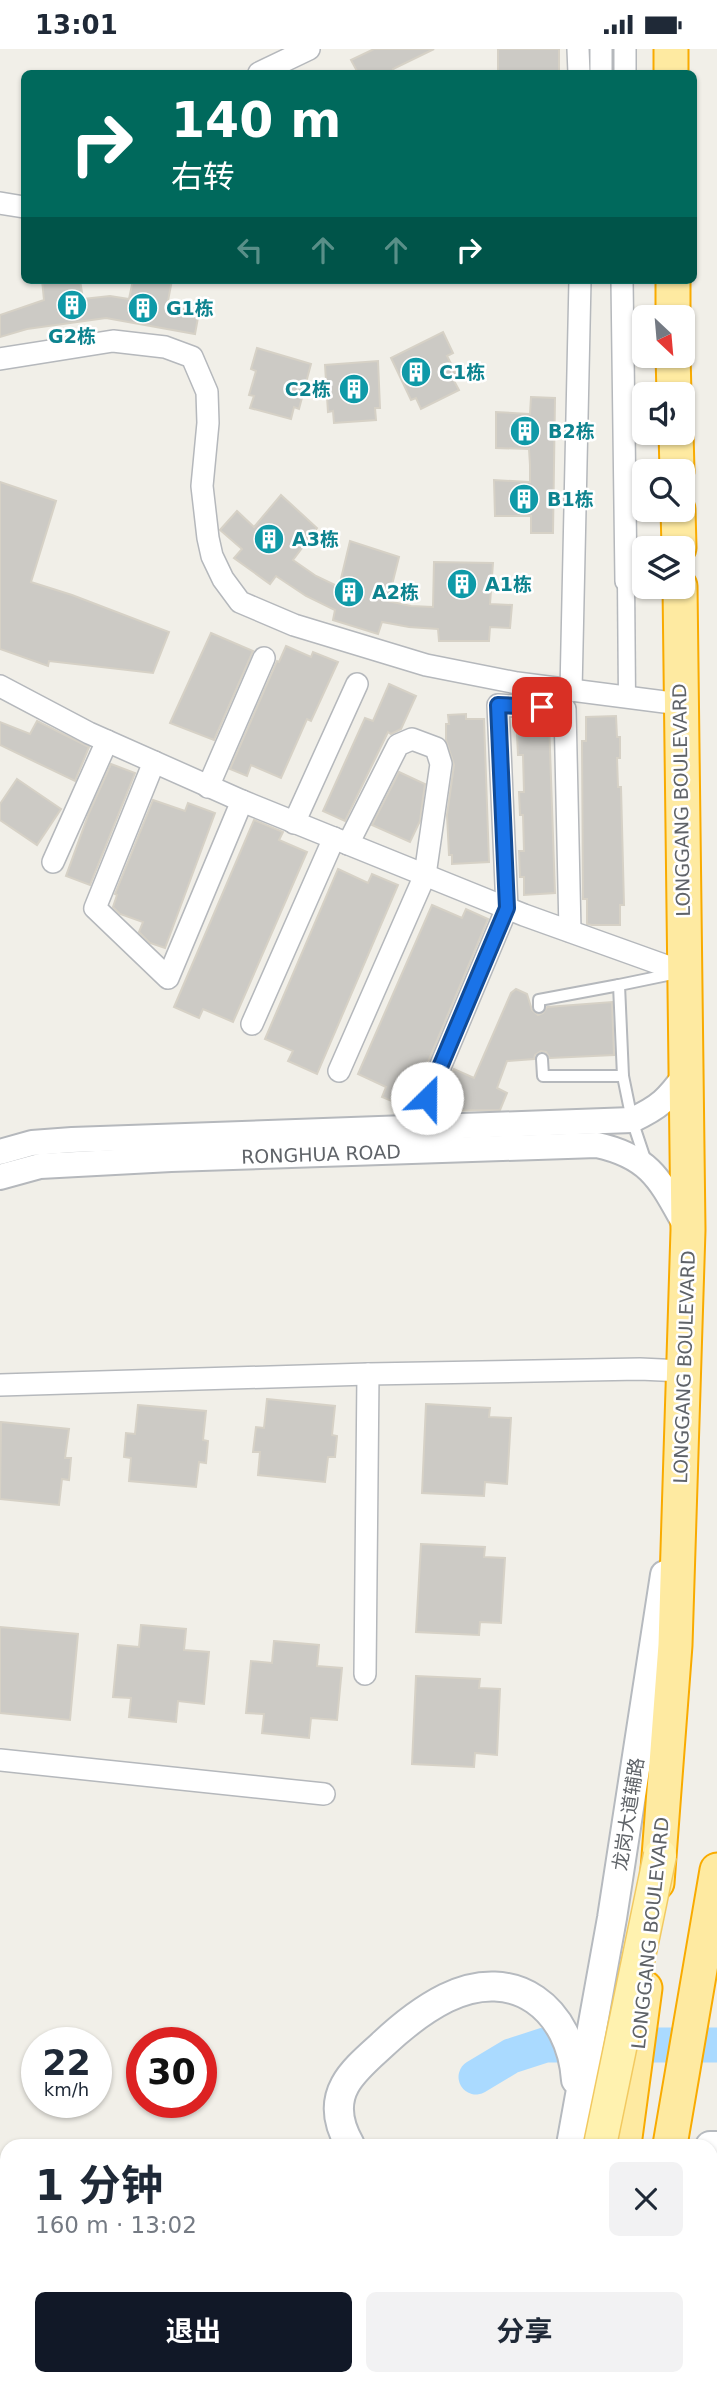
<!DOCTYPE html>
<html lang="zh">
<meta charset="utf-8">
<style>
:root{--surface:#fff;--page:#f2f2f3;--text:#1f2937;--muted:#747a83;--accent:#111827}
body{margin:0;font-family:"DejaVu Sans","Noto Sans SC",sans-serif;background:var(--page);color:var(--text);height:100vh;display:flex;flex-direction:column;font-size:26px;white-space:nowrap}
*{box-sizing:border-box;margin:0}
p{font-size:23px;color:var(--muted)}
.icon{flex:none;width:38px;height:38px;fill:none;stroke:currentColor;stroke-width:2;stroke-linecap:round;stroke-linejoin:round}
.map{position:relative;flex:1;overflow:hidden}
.drawer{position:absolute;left:0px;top:2090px;width:718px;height:247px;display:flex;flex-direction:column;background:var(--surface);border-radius:21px 21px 0 0;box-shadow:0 2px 5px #0004}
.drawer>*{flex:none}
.guide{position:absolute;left:21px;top:21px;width:676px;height:214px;border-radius:10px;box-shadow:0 2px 5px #0004;background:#00695c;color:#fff;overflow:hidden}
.needle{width:46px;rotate:154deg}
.tools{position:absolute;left:632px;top:256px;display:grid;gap:14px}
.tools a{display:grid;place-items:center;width:63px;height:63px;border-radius:10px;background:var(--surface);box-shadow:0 2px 5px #0004;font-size:35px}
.speed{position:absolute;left:21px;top:1978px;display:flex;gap:14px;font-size:35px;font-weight:700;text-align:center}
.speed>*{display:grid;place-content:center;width:91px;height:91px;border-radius:50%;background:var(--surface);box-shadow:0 2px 5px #0004;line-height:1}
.speed small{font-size:18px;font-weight:400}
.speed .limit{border:10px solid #d22;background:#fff;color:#111}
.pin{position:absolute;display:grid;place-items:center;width:60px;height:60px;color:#fff;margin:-30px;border-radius:14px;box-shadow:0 4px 10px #0006}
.me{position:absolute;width:77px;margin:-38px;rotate:23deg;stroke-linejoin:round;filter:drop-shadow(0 0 5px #0008)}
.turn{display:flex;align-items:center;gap:24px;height:147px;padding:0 35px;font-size:32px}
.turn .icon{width:91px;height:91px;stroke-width:2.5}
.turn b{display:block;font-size:49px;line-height:60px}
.lanes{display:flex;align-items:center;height:66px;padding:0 35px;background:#0003;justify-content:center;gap:35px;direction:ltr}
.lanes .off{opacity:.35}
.round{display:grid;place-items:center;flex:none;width:74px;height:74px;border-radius:10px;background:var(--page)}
.summary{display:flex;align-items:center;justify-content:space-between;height:119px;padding:0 35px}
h1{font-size:42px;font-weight:700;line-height:52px}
.button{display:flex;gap:14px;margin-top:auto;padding:14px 35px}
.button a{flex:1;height:80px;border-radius:10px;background:var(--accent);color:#fff;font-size:28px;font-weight:700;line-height:80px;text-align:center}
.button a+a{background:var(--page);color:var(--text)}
.status{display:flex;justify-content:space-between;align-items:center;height:49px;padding:0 35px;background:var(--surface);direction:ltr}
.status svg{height:19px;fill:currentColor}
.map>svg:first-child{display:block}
</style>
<div class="status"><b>13:01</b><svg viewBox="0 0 49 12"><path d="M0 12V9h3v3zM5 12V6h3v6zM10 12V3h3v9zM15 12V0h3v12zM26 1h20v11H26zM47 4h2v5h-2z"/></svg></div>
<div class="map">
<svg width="717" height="2335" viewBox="0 0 717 2335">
<rect width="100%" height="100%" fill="#f1efe8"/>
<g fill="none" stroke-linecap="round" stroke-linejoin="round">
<!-- river -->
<polyline stroke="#aadaff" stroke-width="35" points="476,2028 511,2007 545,1996 717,1996"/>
</g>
<!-- building -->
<g fill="#cccac5" stroke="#d6d1c6" stroke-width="2">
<polygon points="374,0 434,0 393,20 395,24 358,24 351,11"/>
<rect x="498" y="0" width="61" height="24"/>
<polygon points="42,231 80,231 83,250 110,247 129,250 133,231 172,231 167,257 199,263 195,285 106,269 27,280 0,288 0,266 44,251"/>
<polygon points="443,283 453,304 447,307 458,328 453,330 459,341 421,360 416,349 411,351 391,309"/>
<polygon points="257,299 311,315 299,360 294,358 291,370 250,359 254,347 249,346 256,322 251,320"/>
<polygon points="378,312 380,359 375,359 376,371 334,374 333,362 328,363 325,316"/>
<polygon points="531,348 555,349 553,484 531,484 531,467 495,467 494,431 530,433 530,416 529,400 496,399 496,363 530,365"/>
<polygon points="0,433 56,452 31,533 72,546 169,583 153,624 49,612 48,617 0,600"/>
<polygon points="281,446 317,479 293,511 316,527 339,538 350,492 399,508 388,552 411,557 433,558 434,513 493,514 490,555 512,556 510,579 490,578 489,592 439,592 438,580 409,578 382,573 378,585 333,571 335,561 306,547 276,527 270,535 234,509 242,500 220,481 237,462 254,478"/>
<polygon points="211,584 253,602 214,691 170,674"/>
<polygon points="286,597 311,608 313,603 338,613 311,672 307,670 281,729 251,716 247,727 230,720 277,612 279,613"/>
<polygon points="389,635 416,647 401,680 391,685 388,683 345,772 323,762 365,669 373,672"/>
<polygon points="466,665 466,670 484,670 489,813 452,815 452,806 449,806 447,766 454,716 446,691 446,675 449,675 448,666"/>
<polygon points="616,667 617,688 620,688 620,709 617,709 618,738 621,738 624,856 620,856 620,876 592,876 587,875 587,850 583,850 582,692 586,692 586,668"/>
<polygon points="522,671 549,672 555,844 524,846 524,828 520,828 519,802 524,802 523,766 520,766 519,743 524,743 523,706 518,706 517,685 522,684"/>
<polygon points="37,672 89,698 75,732 0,696 0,673 30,685"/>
<polygon points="111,715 135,724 90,836 66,827 89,764"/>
<polygon points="399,723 425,735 420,772 410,793 372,776"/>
<polygon points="17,730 61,760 37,796 0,771 0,755"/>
<polygon points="153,751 185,762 188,754 215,764 165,899 150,894 139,883 143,873 120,865 113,858 117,846 115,845"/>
<polygon points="254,771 283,783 279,791 307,803 233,973 203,960 199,969 174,958"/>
<polygon points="338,820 368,834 372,825 398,836 317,1025 288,1012 293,1002 265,990"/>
<polygon points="432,856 462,869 466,860 488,870 415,1044 414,1051 417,1057 428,1062 435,1059 454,1020 474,1029 511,944 516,940 527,945 532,961 538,966 543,964 547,958 612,953 614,1006 550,1009 546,1003 541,1002 535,1006 534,1010 507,1012 497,1039 507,1044 500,1061 416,1062 382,1048 386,1038 358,1025"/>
<polygon points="267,1350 335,1357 332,1386 337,1387 335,1408 328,1408 325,1433 258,1426 260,1403 253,1403 256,1378 264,1379"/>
<polygon points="426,1355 490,1359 489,1368 511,1369 507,1435 485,1433 484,1447 422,1444"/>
<polygon points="138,1356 206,1362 203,1391 208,1392 206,1414 199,1413 196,1438 129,1432 131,1409 124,1408 126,1384 135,1385"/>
<polygon points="1,1373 69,1380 65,1409 71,1409 69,1431 62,1430 59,1456 0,1450"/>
<polygon points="421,1495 485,1498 484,1508 505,1509 501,1574 480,1573 479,1586 416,1583"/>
<polygon points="141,1576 186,1580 184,1601 209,1603 204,1655 178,1652 176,1673 129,1668 131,1649 113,1648 118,1596 139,1598"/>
<polygon points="0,1578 78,1585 70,1671 0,1664"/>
<polygon points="274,1592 319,1596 317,1617 342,1619 337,1671 311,1669 309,1689 262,1684 264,1665 246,1664 251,1612 272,1614"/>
<polygon points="416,1627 480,1630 479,1639 500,1640 497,1706 475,1704 474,1718 412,1715"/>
</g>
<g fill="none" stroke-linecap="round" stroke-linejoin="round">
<!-- service casing -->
<g stroke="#b5b8bc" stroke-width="14">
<g id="service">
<polyline points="539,958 539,951 619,936"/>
<polyline points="542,1010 543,1027 623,1027"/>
<polyline points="646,1113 632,1071 623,1027 619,936 677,924"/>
</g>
</g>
<!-- pedestrian casing -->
<g stroke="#b5b8bc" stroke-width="19">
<polyline id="pedestrian" points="626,532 627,650"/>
</g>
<!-- minor casing -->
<g stroke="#b5b8bc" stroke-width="24">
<g id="minor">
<polyline points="578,0 579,24"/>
<polyline points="601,0 601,24"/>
<polyline points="625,0 625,24"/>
<polyline points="259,24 309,0"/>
<polyline points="0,154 24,158"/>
<polyline points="622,231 626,532 644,532"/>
<polyline points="0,310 113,292 165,298 192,308 207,343 208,374 202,437 208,489 212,507 223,530 240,553 294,576 426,616 517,634 680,655"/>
<polyline points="0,637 89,684 242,752 524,866 683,923"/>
<polyline points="571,642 580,231"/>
<polyline points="154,713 95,859 168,929 242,752"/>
<polyline points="208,738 264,609"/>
<polyline points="294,774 357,635"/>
<polyline points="53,813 107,692"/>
<polyline points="252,975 334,789"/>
<polyline points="339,1022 425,826 441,715 436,699 412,690 398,696 348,795"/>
<polyline points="427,1049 507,859 498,656 565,660 570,882"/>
<polyline points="0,1336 368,1325 640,1320 683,1322"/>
<polyline points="365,1625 368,1325"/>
<polyline points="0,1711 324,1745"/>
<polyline points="0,2156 7,2161"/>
<polyline points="0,2197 7,2202"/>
</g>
</g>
<!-- tertiary casing -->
<g stroke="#b5b8bc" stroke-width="28">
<g id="tertiary">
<path d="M0,1103l32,-9 40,-3 560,-20c28,-13 36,-21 54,-46"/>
<path d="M0,1128l40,-11 131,-7 426,-14c55,12 64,37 90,83"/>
</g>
</g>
<!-- secondary casing -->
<g stroke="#b6babf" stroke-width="32">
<g id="secondary">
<path d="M350,2096c-11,-19 -16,-40 -5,-60 8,-15 25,-29 37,-40 19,-18 40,-35 64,-47 69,-34 125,11 130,82"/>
<polyline points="571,2096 612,1869 665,1526"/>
<polyline points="710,2097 717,2097"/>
<polyline points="710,2122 717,2122"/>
<polyline points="178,2335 189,2329"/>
<polyline points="254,2335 265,2329"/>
<polyline points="357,2335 358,2329"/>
<polyline points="522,2335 524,2329"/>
</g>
</g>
<!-- primary casing -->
<g stroke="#f2c960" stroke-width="35">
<g id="primary">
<polyline points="710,2176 717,2166"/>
<polyline points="551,2335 553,2329"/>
<polyline points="645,2335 646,2329"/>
<polyline points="677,2335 678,2329"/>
</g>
</g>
<!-- trunk casing -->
<g stroke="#f9ab00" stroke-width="37">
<g id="trunk">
<polyline points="671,0 671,24"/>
<polyline points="673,231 673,268"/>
<polyline points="673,306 674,345"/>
<polyline points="676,383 677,422"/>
<polyline points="678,460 679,499"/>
<polyline points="657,1834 675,1596 688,1181 680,537"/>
<polyline points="624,2096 645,1939"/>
<polyline points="670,2096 717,1821"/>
<polyline points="581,2335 582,2329"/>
<polyline points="616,2335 617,2329"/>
</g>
</g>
<!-- service -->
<use href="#service" stroke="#fff" stroke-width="10"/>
<!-- pedestrian -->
<use href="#pedestrian" stroke="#fff" stroke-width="16"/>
<!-- minor -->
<use href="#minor" stroke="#fff" stroke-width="21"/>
<!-- tertiary -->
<use href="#tertiary" stroke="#fff" stroke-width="24"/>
<!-- secondary -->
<use href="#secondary" stroke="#fff" stroke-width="28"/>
<!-- primary -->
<use href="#primary" stroke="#fff2af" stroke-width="32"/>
<!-- trunk -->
<use href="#trunk" stroke="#feeaa1" stroke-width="33"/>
<!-- rail -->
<g stroke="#b6b7b8" stroke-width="5" stroke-dasharray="2 9" stroke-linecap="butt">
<polyline points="710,2300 717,2273"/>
<polyline points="702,2335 704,2329"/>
</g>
<!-- primary-bridge casing -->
<g stroke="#f2c960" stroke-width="35" stroke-linecap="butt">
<polyline id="primary-bridge" points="600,2096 660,1806"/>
</g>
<!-- primary-bridge -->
<use href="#primary-bridge" stroke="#fff2af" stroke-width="32"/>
</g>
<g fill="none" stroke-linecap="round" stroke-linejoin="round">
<!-- route casing -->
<g stroke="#114b97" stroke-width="18">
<polyline id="route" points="427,1049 507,859 498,656 542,658"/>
</g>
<!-- route -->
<use href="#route" stroke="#1a73e8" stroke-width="12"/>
</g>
<!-- icons -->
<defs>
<g id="building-disc" transform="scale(1.575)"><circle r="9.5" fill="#0f9aa8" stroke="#fff"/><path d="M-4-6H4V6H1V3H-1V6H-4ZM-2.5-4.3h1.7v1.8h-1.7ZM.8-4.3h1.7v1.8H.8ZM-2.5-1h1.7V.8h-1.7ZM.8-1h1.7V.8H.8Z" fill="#fff"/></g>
</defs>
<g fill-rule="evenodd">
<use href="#building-disc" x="72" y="256"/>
<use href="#building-disc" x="143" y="259"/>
<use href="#building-disc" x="416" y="323"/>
<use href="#building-disc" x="354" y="340"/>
<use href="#building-disc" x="525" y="382"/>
<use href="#building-disc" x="524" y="450"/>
<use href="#building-disc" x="269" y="490"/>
<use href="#building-disc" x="462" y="535"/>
<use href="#building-disc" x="349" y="543"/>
</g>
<g text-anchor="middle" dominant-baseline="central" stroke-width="5" stroke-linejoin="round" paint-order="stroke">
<!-- culture labels -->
<g font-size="19" font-weight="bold" fill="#0d838f" stroke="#fff" text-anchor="start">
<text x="166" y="259">G1栋</text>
<text x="72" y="287" text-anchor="middle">G2栋</text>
<text x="439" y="323">C1栋</text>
<text x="331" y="340" text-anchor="end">C2栋</text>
<text x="548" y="382">B2栋</text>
<text x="547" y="450">B1栋</text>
<text x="292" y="490">A3栋</text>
<text x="485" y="535">A1栋</text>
<text x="372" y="543">A2栋</text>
</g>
<!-- street labels -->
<g font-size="19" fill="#5f6368" stroke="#fff">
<text transform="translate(681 751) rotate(-91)">LONGGANG BOULEVARD</text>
<text transform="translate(321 1105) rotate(-2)">RONGHUA ROAD</text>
<text transform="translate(684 1318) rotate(-88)">LONGGANG BOULEVARD</text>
<text transform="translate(628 1765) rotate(-81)">龙岗大道辅路</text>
<text transform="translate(650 1884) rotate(-84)">LONGGANG BOULEVARD</text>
</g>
</g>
</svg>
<div class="tools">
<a><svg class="needle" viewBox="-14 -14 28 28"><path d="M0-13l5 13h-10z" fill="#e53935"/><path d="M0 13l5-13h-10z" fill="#747a83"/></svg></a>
<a><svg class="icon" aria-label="sound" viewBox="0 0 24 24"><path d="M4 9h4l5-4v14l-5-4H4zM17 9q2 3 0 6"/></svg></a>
<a><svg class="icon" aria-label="search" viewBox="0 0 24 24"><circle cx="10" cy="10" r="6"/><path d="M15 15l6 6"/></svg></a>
<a><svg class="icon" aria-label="layers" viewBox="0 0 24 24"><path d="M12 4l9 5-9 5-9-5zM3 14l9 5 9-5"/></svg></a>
</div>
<div class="speed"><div>22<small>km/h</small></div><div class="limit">30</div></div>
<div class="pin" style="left:542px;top:658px;background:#d93025"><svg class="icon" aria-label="arrive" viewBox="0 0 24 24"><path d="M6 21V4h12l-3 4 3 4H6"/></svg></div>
<svg class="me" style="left:427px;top:1049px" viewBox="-20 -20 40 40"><circle r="19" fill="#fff"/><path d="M0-13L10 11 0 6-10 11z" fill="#1a73e8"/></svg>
<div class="guide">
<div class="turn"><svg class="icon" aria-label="right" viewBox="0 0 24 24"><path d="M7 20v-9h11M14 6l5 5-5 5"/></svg><div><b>140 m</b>右转</div></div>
<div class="lanes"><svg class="icon off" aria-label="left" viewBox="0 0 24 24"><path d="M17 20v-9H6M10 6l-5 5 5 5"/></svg><svg class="icon off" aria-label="ahead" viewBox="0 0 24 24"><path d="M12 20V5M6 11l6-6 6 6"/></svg><svg class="icon off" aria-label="ahead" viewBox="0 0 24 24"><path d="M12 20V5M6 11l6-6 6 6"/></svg><svg class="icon" aria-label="right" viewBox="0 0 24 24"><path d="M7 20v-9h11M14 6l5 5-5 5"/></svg></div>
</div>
<section class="drawer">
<div class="summary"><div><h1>1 分钟</h1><p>160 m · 13:02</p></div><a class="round"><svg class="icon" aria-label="close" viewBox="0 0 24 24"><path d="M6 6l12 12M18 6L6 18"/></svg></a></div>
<div class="button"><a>退出</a><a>分享</a></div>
</section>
</div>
